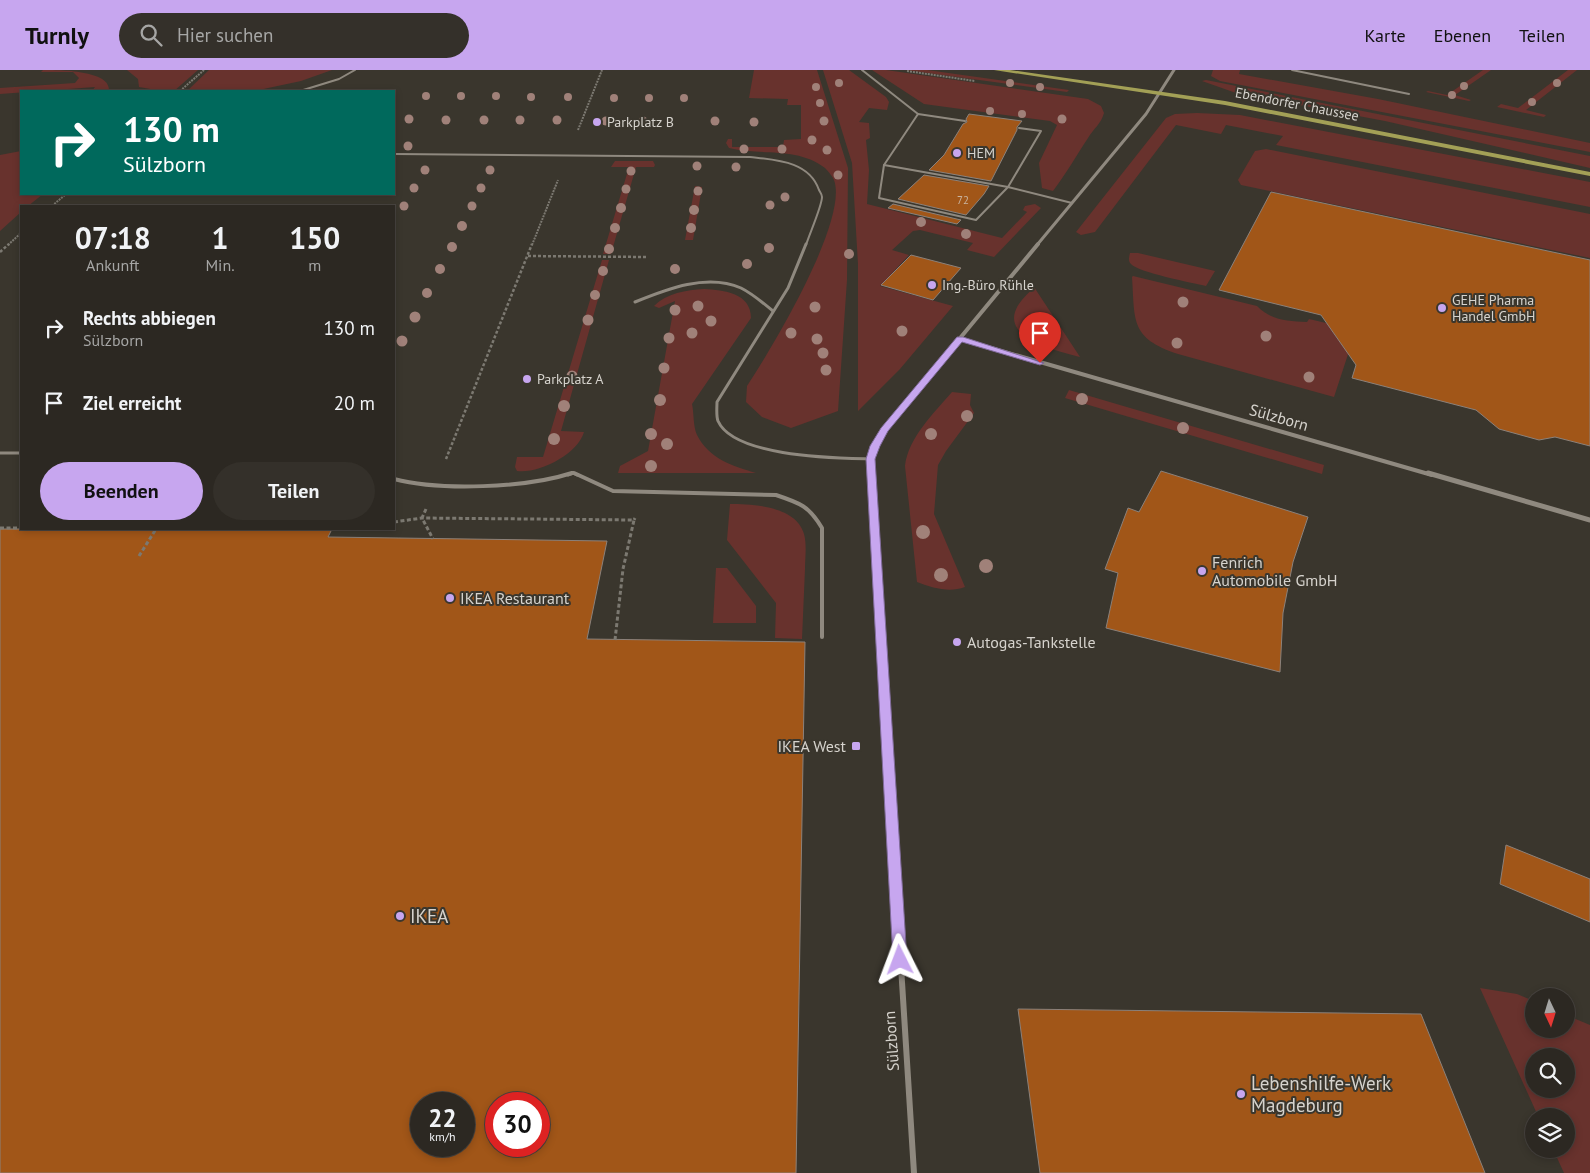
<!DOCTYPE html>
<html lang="de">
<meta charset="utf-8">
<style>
:root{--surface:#2c2822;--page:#34302a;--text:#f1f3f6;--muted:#a6a6a5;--line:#484440;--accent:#c7a6ef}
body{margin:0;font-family:"PT Sans",sans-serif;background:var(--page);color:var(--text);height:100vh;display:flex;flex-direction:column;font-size:19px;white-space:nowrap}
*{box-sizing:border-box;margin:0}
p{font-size:16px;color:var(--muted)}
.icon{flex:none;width:28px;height:28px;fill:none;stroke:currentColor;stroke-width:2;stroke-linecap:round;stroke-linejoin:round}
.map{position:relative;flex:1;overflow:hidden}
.sheet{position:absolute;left:20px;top:135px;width:375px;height:325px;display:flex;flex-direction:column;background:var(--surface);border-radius:0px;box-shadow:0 2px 8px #0003,0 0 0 1px var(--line)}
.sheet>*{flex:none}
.hud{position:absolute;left:20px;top:20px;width:375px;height:105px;border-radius:0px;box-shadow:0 2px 8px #0003,0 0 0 1px var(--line);background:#00695c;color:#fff;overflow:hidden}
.needle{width:32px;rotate:176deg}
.buttons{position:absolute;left:1525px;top:918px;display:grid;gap:10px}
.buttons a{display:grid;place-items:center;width:50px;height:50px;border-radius:50%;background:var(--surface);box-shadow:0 2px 8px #0003,0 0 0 1px var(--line);font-size:25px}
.speed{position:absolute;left:410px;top:1022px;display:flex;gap:10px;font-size:25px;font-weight:700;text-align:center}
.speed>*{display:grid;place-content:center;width:65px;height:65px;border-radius:50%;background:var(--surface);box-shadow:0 2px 8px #0003,0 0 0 1px var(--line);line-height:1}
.speed small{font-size:12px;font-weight:400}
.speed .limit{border:8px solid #d22;background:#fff;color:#111}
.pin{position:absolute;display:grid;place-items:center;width:42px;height:42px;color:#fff;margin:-51px -21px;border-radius:50% 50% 50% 0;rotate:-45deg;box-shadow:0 0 5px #0007}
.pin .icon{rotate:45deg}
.me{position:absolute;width:55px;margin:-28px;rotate:357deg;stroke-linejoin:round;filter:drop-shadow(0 0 4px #0008)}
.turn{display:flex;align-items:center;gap:18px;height:105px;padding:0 20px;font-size:22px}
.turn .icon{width:65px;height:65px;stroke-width:2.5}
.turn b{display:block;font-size:35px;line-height:42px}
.eta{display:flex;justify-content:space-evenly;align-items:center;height:85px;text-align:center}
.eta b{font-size:30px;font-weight:600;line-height:35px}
.cta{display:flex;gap:10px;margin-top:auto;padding:10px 20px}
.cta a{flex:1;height:58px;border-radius:30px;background:var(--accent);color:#111;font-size:20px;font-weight:600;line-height:58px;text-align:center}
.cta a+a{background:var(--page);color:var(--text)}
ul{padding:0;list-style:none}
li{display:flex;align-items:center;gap:15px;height:75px;padding:0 20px}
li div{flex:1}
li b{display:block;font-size:19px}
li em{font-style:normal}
header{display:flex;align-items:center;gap:30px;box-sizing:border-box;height:70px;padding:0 25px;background:var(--accent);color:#111}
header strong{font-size:24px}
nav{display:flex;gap:28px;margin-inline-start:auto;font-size:18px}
.search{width:350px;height:45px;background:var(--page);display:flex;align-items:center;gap:12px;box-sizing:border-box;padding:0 18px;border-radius:28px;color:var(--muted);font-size:19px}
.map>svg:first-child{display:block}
</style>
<header>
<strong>Turnly</strong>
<div class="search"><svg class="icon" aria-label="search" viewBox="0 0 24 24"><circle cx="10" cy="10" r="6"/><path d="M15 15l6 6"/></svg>Hier suchen</div>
<nav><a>Karte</a><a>Ebenen</a><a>Teilen</a></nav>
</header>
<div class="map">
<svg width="1590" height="1103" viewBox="0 0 1590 1103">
<rect width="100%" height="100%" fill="#3a362d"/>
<!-- green -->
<g fill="#68322d" fill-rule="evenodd">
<path d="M43,0c16,0 68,0 66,21h-17l3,-4 -95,7v-6l75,-5 4,-5 -6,-6h-32z"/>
<polygon points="127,0 198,0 174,21 162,21 139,17 138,9"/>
<polygon points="209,0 332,0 301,11 254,21 187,21"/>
<path d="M754,0h63l31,98 -1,112 -9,131 -47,17 -29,-11 -16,-15 1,-16c24,-36 102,-166 87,-206 -1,-3 -6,-9 -9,-12 -28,-22 -65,-12 -96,-20l-3,-5 2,-4h4v8h51l1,-7 17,-1v-34h-14l1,-6 -39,-1z"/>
<polygon points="823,0 849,0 886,27 889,32 887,40 869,38 859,52 869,53 870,68 866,70 869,100 867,134 1002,168 1027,142 1023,140 1025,136 1035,134 1041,138 994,187 967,180 973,173 920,160 913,161 892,180 909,185 880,216 953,236 900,299 858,341 858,194 852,93"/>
<path d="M872,0h14l202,29 13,7 3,7c-3,11 -10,15 -16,25 -12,18 -22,36 -35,53l-11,-3 -3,-25 18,-38 -7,-4 -126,-17z"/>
<polygon points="905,0 927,0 1069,20 1067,22"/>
<polygon points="1213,0 1240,0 1239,4 1378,29 1590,73 1590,82 1220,11 1211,6"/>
<polygon points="1483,0 1491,0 1455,25 1471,30 1469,31 1426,22 1428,21 1447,25"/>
<polygon points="1568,0 1577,0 1526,40 1546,45 1544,47 1497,37 1501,34 1518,38"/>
<polygon points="1206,10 1590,86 1590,98 1385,51 1236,23 1202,11"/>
<polygon points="1197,43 1240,45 1590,112 1590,137 1276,75 1283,66 1226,55 1221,64 1176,55 1095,162 1081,165 1076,162 1166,48 1175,44"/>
<polygon points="1266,79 1590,144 1590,188 1241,115 1238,110 1255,81"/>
<polygon points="21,81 21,124 43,124 28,136 21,136 21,142 0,161 0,85"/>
<polygon points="615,91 653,91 655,95 654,97 636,97 611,184 603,184 629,97 611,97"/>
<polygon points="695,116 702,117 693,170 685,170"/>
<path d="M1130,183h8l77,18 -9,15c-13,-3 -69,-14 -75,-22 -3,-3 -2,-7 -1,-11z"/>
<path d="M602,190h7l-48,171 23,1c-6,22 -45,42 -67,39l-2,-4 2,-10h26z"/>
<path d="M1133,206l124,30c15,15 30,15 50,16l2,-3 47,11 -22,67 -156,-43c-48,-16 -43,-33 -46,-77z"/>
<path d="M1034,217l46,70c-18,-5 -74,-16 -65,-45 3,-10 13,-18 19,-25z"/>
<path d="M704,219c20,1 47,4 47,29l-59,86c2,9 1,23 5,31 12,24 36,31 59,38h-138l2,-7 28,-15 27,-150 -16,7 -5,-2c13,-13 32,-16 50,-17z"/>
<polygon points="1069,320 1324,395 1322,404 1065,328"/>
<path d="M952,322l19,2 -1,11 4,8 -28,38 -8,14 -4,49 31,73c-16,6 -32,1 -48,-5l-12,-116c3,-28 29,-53 47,-74z"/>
<path d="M730,434c23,0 66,2 74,30 3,11 1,24 1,35 -1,23 -2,47 -3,70l-27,-1 1,-35 -49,-63z"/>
<polygon points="716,498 727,498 756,536 756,553 713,553"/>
<path d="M1480,918l37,6 17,7v28h32v-14l24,10v148h-26l-11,-24h13v-33h-28zM1534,986h32v33h-32z"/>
</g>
<!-- building -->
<g fill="#a15618" stroke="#8b817a" fill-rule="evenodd">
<polygon points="969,44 1022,51 1017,57 1017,60 991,111 929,100 944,85 963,54 967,52 966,49"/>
<polygon points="924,105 989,116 984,124 966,145 898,129"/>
<polygon points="1271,122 1590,190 1590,376 1555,367 1539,370 1499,359 1476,340 1352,308 1356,295 1321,245 1219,220"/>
<polygon points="893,134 961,150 957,154 888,138"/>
<polygon points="911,185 961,198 933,230 881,215"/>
<polygon points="1161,401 1308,447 1293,492 1283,543 1280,602 1106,558 1118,503 1105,499 1128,438 1139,442"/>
<path d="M0,459h332l-4,8 279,4 -20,98 218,3 -9,531h-796zM421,1034h43v42h-43zM496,1034h43v42h-43z"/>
<polygon points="1506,775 1590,809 1590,852 1500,814"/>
<polygon points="1018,939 1421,944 1485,1103 1040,1103"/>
</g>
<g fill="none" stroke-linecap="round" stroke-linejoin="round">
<!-- path-far2 -->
<g stroke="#7c7971" stroke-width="2" stroke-dasharray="2 1" stroke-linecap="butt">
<polyline points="907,1 975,11"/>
<polyline points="180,21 204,0"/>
<polyline points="578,60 602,0"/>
<polyline points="52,136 66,124"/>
<polyline points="8,175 21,163"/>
<polyline points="532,175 558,110"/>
</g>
<!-- path-far1 -->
<g stroke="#7c7971" stroke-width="2.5" stroke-dasharray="3 2" stroke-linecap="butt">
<polyline points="0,182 9,174"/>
<polyline points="528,186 646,187"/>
<polyline points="446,389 532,174"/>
</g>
<!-- path -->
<g stroke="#7c7971" stroke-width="3" stroke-dasharray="4 2.5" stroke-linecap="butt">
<polyline points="426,439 422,448 433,469"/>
<polyline points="394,452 422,448 634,450 635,448"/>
<polyline points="0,458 21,458"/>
<polyline points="83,459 241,459"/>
<polyline points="139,486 156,459"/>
<polyline points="615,570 623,499 634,450"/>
</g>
<!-- service-far2 -->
<g stroke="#8f897f" stroke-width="2">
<polyline points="862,0 918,44"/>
<polyline points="1292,0 1409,24"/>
<polyline points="300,21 339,9 355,0"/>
<polyline points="965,51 918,44 884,95 879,128 976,150 1008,117 1041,61 1019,58"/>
<path d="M394,84l356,3c26,3 59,4 69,33 1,2 3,4 3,7 0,9 -13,38 -16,48"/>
<polyline points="884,95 1008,117 1072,133"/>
</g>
<!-- service-far1 -->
<g stroke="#8f897f" stroke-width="3">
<path d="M806,174l-18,44 -71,114c0,5 -1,14 1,19 16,36 118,37 152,38"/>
<path d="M635,232c32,-13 72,-29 106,-14 12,6 22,15 32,23"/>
<polyline points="0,383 21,383"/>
<polyline points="568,405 573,403 577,405"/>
</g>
<!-- service -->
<g stroke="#8f897f" stroke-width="4">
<path d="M574,403l39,18 163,4c24,8 33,11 46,33v109"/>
<path d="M394,409c46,12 132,9 178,-6"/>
</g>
<!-- minor-far3 -->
<polyline stroke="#8f897f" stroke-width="3" points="1037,175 1146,44 1174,0"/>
<!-- minor-far2 -->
<g stroke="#8f897f" stroke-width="4">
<polyline points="960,269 1432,405"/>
<polyline points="871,405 870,389 884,360 1038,174"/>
</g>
<!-- minor-far1 -->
<g stroke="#8f897f" stroke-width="5">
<polyline points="871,403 890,707"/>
<polyline points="1428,403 1590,450"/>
</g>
<!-- minor -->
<polyline stroke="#8f897f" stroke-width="6" points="889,705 914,1103"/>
<!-- primary -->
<polygon fill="#a3a056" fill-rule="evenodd" points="994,0 1010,0 1225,31 1590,102 1590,106 1225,35"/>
</g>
<!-- trees -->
<g fill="#a08179">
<circle cx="839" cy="13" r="4"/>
<circle cx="1010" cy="13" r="4"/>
<circle cx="1557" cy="13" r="4"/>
<circle cx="1464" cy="16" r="4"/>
<circle cx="816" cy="17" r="4"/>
<circle cx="1040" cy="17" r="4"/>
<circle cx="1452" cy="25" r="4"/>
<circle cx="426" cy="26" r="4"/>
<circle cx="461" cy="26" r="4"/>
<circle cx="496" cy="26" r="4"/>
<circle cx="531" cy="27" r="4"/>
<circle cx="568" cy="27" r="4"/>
<circle cx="614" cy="28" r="4"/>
<circle cx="649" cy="28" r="4"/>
<circle cx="684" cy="28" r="4"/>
<circle cx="1532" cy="32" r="4"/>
<circle cx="820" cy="33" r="4"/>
<circle cx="990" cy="41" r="4"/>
<circle cx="1022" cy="44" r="4"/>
<circle cx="409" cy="49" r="4.5"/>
<circle cx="1062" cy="49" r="4.5"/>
<circle cx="446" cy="50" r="4.5"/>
<circle cx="484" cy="50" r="4.5"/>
<circle cx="520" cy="50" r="4.5"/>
<circle cx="557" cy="50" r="4.5"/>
<circle cx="606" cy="51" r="4.5"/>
<circle cx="643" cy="51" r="4.5"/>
<circle cx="715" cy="51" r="4.5"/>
<circle cx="824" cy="51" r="4.5"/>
<circle cx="754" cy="52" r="4.5"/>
<circle cx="812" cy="70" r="4.5"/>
<circle cx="408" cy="76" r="4.5"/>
<circle cx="744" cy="79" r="4.5"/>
<circle cx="782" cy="79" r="4.5"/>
<circle cx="827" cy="80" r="4.5"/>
<circle cx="697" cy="96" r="4.5"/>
<circle cx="736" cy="97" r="4.5"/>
<circle cx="425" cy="100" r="4.5"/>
<circle cx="490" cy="100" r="4.5"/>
<circle cx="631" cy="101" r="4.5"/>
<circle cx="838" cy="105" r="4.5"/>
<circle cx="414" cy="118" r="4.5"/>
<circle cx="481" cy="118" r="4.5"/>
<circle cx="626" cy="119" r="4.5"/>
<circle cx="698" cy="121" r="4.5"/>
<circle cx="785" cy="127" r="4.5"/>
<circle cx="770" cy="135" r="4.5"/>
<circle cx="404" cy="136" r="4.5"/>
<circle cx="472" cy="136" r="4.5"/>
<circle cx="621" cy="138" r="5"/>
<circle cx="694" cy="140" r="5"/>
<circle cx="921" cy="152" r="5"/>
<circle cx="462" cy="156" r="5"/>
<circle cx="615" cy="158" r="5"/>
<circle cx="691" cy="158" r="5"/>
<circle cx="966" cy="164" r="5"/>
<circle cx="452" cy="177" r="5"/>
<circle cx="769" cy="178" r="5"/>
<circle cx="609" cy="179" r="5"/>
<circle cx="849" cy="184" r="5"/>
<circle cx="747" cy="194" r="5"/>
<circle cx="440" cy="199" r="5"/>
<circle cx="675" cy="199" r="5"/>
<circle cx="603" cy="201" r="5"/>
<circle cx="427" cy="223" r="5"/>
<circle cx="595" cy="225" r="5"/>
<circle cx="1183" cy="232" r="5.5"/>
<circle cx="698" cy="236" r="5.5"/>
<circle cx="815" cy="237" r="5.5"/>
<circle cx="675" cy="240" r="5.5"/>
<circle cx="415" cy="247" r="5.5"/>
<circle cx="588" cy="250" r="5.5"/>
<circle cx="711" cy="251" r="5.5"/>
<circle cx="902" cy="261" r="5.5"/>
<circle cx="692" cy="263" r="5.5"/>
<circle cx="791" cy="263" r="5.5"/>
<circle cx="1266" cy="266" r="5.5"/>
<circle cx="669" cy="268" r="5.5"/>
<circle cx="817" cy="269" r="5.5"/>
<circle cx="402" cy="271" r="5.5"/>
<circle cx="1177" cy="273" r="5.5"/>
<circle cx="823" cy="283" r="5.5"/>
<circle cx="664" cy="298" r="5.5"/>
<circle cx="826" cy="300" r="5.5"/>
<circle cx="572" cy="306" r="5.5"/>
<circle cx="1309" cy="307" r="5.5"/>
<circle cx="1082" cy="329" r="6"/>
<circle cx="660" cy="330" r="6"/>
<circle cx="564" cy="336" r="6"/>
<circle cx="967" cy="346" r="6"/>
<circle cx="1183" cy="358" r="6"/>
<circle cx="651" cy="364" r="6"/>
<circle cx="931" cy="364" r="6"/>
<circle cx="554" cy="369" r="6"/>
<circle cx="667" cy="374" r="6"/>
<circle cx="651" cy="396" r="6"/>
<circle cx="923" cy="462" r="7"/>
<circle cx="986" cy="496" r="7"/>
<circle cx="941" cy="505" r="7"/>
</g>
<!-- route -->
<polygon fill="#c7a6ef" stroke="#816c9b" points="957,267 963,267 1044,293 1040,295 962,272 888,361 880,376 875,389 907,890 905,895 900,897 895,895 893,890 866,389 870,376 881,358"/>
<!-- markers -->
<g fill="#c7a6ef" stroke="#3a362d" stroke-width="2">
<circle cx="597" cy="52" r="5"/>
<circle cx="957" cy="83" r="5"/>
<circle cx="932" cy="215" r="5"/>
<circle cx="1442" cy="238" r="5"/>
<circle cx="527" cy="309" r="5"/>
<circle cx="1202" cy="501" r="5"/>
<circle cx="450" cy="528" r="5"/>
<circle cx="957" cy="572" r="5"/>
<rect x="851" y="671" width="10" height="10" rx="2.5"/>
<circle cx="400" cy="846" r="5"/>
<circle cx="1241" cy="1024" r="5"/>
</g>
<g text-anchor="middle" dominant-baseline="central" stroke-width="4" stroke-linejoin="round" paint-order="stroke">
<!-- far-number labels -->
<g font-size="11" fill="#c9b4a0">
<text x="963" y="130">72</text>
</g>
<!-- far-street labels -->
<g font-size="14" fill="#d6d3cd" stroke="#3a362d">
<text transform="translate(1297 34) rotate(11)">Ebendorfer Chaussee</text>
</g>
<!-- far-poi labels -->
<g font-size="14" fill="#d6d3cd" stroke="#3a362d" text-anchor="start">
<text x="607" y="52">Parkplatz B</text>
<text x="967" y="83">HEM</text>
<text x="942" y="215">Ing.-Büro Rühle</text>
<text x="1452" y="230">GEHE Pharma<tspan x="1452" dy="16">Handel GmbH</tspan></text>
<text x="537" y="309">Parkplatz A</text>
</g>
<!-- street labels -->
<g font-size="16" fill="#d6d3cd" stroke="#3a362d">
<text transform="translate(1279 347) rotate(16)">Sülzborn</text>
<text transform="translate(891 971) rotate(-94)">Sülzborn</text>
</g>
<!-- poi labels -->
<g font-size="16" fill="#d6d3cd" stroke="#3a362d" text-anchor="start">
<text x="1212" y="492">Fenrich<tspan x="1212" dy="18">Automobile GmbH</tspan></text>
<text x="460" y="528">IKEA Restaurant</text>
<text x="967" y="572">Autogas-Tankstelle</text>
<text x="846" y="676" text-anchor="end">IKEA West</text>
</g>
<!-- near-poi labels -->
<g font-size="19" fill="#d6d3cd" stroke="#3a362d" text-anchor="start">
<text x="410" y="846">IKEA</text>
<text x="1251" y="1013">Lebenshilfe-Werk<tspan x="1251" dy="22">Magdeburg</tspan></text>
</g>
</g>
</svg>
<div class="buttons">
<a><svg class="needle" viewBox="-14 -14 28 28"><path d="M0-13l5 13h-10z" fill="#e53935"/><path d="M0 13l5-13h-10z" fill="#a6a6a5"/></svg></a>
<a><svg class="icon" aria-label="search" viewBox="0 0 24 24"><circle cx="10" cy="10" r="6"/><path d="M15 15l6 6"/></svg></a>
<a><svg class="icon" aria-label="layers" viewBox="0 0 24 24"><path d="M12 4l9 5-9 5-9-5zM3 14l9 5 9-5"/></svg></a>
</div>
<div class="speed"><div>22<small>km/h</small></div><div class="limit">30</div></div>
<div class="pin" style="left:1040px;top:293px;background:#d93025"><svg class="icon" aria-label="arrive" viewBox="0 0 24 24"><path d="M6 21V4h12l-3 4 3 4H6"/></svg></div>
<svg class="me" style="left:900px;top:890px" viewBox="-20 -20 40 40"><path d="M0-17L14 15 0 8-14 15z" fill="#c7a6ef" stroke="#fff" stroke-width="4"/></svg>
<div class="hud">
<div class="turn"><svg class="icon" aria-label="right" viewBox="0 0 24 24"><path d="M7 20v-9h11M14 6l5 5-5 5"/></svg><div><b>130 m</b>Sülzborn</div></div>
</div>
<section class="sheet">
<div class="eta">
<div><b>07:18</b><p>Ankunft</p></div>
<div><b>1</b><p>Min.</p></div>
<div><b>150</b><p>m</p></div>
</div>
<ul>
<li><svg class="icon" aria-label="right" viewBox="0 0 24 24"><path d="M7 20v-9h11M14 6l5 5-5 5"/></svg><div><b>Rechts abbiegen</b><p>Sülzborn</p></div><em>130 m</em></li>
<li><svg class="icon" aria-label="arrive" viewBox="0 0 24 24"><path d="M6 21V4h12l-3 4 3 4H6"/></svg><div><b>Ziel erreicht</b></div><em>20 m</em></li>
</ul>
<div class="cta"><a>Beenden</a><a>Teilen</a></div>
</section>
</div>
